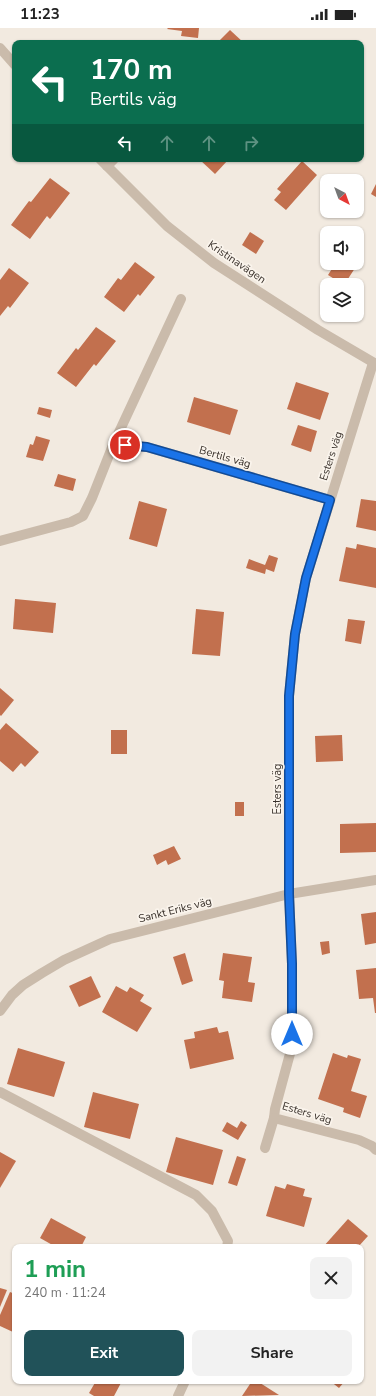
<!DOCTYPE html>
<meta charset="utf-8">
<style>
:root{--surface:#fff;--page:#f2f2f2;--text:#222;--muted:#767676;--accent:#215259}
body{margin:0;font-family:"Nunito Sans",sans-serif;background:var(--page);color:var(--text);height:100vh;display:flex;flex-direction:column;font-size:15px;white-space:nowrap}
*{box-sizing:border-box;margin:0}
p{font-size:13px;color:var(--muted)}
.icon{flex:none;width:22px;height:22px;fill:none;stroke:currentColor;stroke-width:2;stroke-linecap:round;stroke-linejoin:round}
.map{position:relative;flex:1;overflow:hidden}
.sheet{position:absolute;left:12px;top:1216px;width:352px;height:140px;display:flex;flex-direction:column;background:var(--surface);border-radius:8px;box-shadow:0 1px 3px #0004}
.sheet>*{flex:none}
.top-card{position:absolute;left:12px;top:12px;width:352px;height:122px;border-radius:8px;box-shadow:0 1px 3px #0004;background:#0b6e4f;color:#fff;overflow:hidden}
.needle{width:26px;rotate:139deg}
.fabs{position:absolute;left:320px;top:146px;display:grid;gap:8px}
.fabs a{display:grid;place-items:center;width:44px;height:44px;border-radius:8px;background:var(--surface);box-shadow:0 1px 3px #0004;font-size:20px}
.pin{position:absolute;display:grid;place-items:center;width:34px;height:34px;color:#fff;margin:-17px;border:2px solid #fff;border-radius:50%;box-shadow:0 1px 4px #0007}
.me{position:absolute;width:44px;margin:-22px;rotate:0deg;stroke-linejoin:round;filter:drop-shadow(0 0 3px #0008)}
.turn{display:flex;align-items:center;gap:14px;height:84px;padding:0 12px;font-size:18px}
.turn .icon{width:52px;height:52px;stroke-width:2.5}
.turn b{display:block;font-size:28px;line-height:34px}
.lanes{display:flex;align-items:center;height:38px;padding:0 12px;background:#0003;justify-content:center;gap:20px;direction:ltr}
.lanes .off{opacity:.35}
.round{display:grid;place-items:center;flex:none;width:42px;height:42px;border-radius:8px;background:var(--page)}
.overview{display:flex;align-items:center;justify-content:space-between;height:68px;padding:0 12px}
h1{font-size:24px;font-weight:700;line-height:30px;color:#1e9e55}
.action{display:flex;gap:8px;margin-top:auto;padding:8px 12px}
.action a{flex:1;height:46px;border-radius:8px;background:var(--accent);color:#fff;font-size:16px;font-weight:700;line-height:46px;text-align:center}
.action a+a{background:var(--page);color:var(--text)}
.status{display:flex;justify-content:space-between;align-items:center;height:28px;padding:0 20px;background:var(--surface);direction:ltr}
.status svg{height:11px;fill:currentColor}
.map>svg:first-child{display:block}
</style>
<div class="status"><b>11:23</b><svg viewBox="0 0 49 12"><path d="M0 12V9h3v3zM5 12V6h3v6zM10 12V3h3v9zM15 12V0h3v12zM26 1h20v11H26zM47 4h2v5h-2z"/></svg></div>
<div class="map">
<svg width="376" height="1368" viewBox="0 0 376 1368">
<rect width="100%" height="100%" fill="#f2eae0"/>
<!-- building -->
<g fill="#c2704e">
<polygon points="168,0 199,0 198,10 181,8 182,3 167,1"/>
<polygon points="230,2 244,15 217,15"/>
<polygon points="199,131 229,131 215,146"/>
<polygon points="302,133 317,147 286,182 274,172 281,164 277,161"/>
<polygon points="50,150 70,165 50,191 47,188 30,211 11,197 29,173 31,174"/>
<polygon points="376,156 376,169 371,166"/>
<polygon points="250,204 264,213 256,226 242,217"/>
<polygon points="135,234 155,249 140,268 138,266 124,284 104,269 118,250 121,252"/>
<polygon points="346,235 354,235 357,237 344,257 328,247 335,236 342,241"/>
<polygon points="9,240 29,255 10,280 8,278 0,288 0,252"/>
<polygon points="96,299 116,313 96,338 94,336 76,359 57,345 76,320 78,322"/>
<polygon points="296,354 329,365 320,392 287,381"/>
<polygon points="194,369 238,382 230,407 187,394"/>
<polygon points="39,379 52,382 50,390 37,386"/>
<polygon points="298,397 317,403 311,424 291,417"/>
<polygon points="36,408 50,412 43,433 26,429 30,416 33,417"/>
<polygon points="58,446 76,451 73,463 54,458"/>
<polygon points="361,471 376,473 376,503 356,499"/>
<polygon points="139,473 167,481 157,519 129,511"/>
<polygon points="357,516 376,520 376,560 339,553 346,519 356,521"/>
<polygon points="269,527 278,530 274,544 266,541 265,546 246,540 249,531 265,537"/>
<polygon points="15,571 56,575 53,605 13,601"/>
<polygon points="196,581 224,584 220,628 192,626"/>
<polygon points="348,591 365,593 361,616 345,613"/>
<polygon points="0,660 14,672 1,688 0,687"/>
<polygon points="6,695 39,724 25,739 21,735 13,744 0,733 0,702"/>
<rect x="111" y="702" width="16" height="24"/>
<polygon points="342,707 343,733 316,734 315,708"/>
<rect x="235" y="774" width="9" height="14"/>
<polygon points="376,795 376,824 340,825 340,796"/>
<polygon points="174,818 181,831 168,837 166,832 157,837 153,827"/>
<polygon points="376,884 376,915 365,917 361,886"/>
<polygon points="329,913 330,925 322,927 320,914"/>
<polygon points="185,925 193,953 182,957 173,929"/>
<polygon points="223,925 252,929 248,954 255,955 252,974 222,970 224,953 219,952"/>
<polygon points="376,940 376,985 375,985 373,970 359,971 356,942"/>
<polygon points="91,948 101,969 79,979 69,958"/>
<polygon points="116,958 127,964 130,959 144,967 140,973 152,980 137,1004 102,984"/>
<polygon points="217,999 219,1005 228,1003 234,1031 190,1041 184,1012 195,1010 194,1004"/>
<polygon points="18,1020 65,1034 54,1069 7,1056"/>
<polygon points="333,1025 347,1030 348,1027 361,1031 351,1063 367,1068 360,1090 343,1084 344,1080 318,1071"/>
<polygon points="93,1064 139,1076 130,1111 84,1099"/>
<polygon points="241,1093 247,1097 238,1112 222,1103 227,1094 237,1100"/>
<polygon points="176,1109 223,1122 213,1157 166,1144"/>
<polygon points="0,1124 16,1133 0,1160"/>
<polygon points="237,1128 246,1131 237,1158 228,1155"/>
<polygon points="287,1156 305,1161 303,1168 312,1170 304,1199 266,1188 275,1158 285,1161"/>
<polygon points="51,1190 86,1209 81,1219 56,1219 40,1210"/>
<polygon points="348,1191 368,1208 358,1219 323,1219"/>
<polygon points="0,1260 7,1262 0,1279"/>
<polygon points="10,1264 15,1266 15,1299 13,1304 0,1298 0,1287"/>
<polygon points="96,1353 122,1353 114,1368 94,1368 89,1365"/>
<polygon points="252,1353 257,1353 279,1367 242,1368"/>
<polygon points="330,1353 345,1353 339,1360"/>
</g>
<g fill="none" stroke-linecap="round" stroke-linejoin="round">
<!-- service -->
<polyline stroke="#cabbab" stroke-width="10" points="107,138 114,131"/>
<!-- minor -->
<g stroke="#cabbab" stroke-width="10">
<polyline points="0,20 15,37"/>
<polyline points="100,131 167,198 214,235 318,302 376,336"/>
<polyline points="373,335 306,550 295,606 289,668 289,866 292,936 292,1006 291,1022 275,1081 274,1090 359,1112 372,1118 376,1122"/>
<polyline points="113,417 147,419 330,472"/>
<polyline points="0,513 71,494 83,488 92,470 113,417 181,271"/>
<polyline points="0,983 12,967 23,957 42,945 64,932 110,911 289,866 376,852"/>
<polyline points="0,1064 196,1167 212,1183 228,1213 227,1219"/>
<polyline points="265,1120 274,1090"/>
<polyline points="178,1368 185,1353"/>
</g>
</g>
<g fill="none" stroke-linecap="round" stroke-linejoin="round">
<!-- route casing -->
<g stroke="#114b97" stroke-width="10">
<polyline id="route" points="125,417 147,419 330,472 306,550 295,606 289,668 289,866 292,936 292,1006"/>
</g>
<!-- route -->
<use href="#route" stroke="#1a73e8" stroke-width="7"/>
</g>
<g text-anchor="middle" dominant-baseline="central" stroke-width="3.5" stroke-linejoin="round" paint-order="stroke">
<!-- street labels -->
<g font-size="11" fill="#38302a" stroke="#faf4ec">
<text transform="translate(237 234) rotate(34)">Kristinavägen</text>
<text transform="translate(331 428) rotate(-72)">Esters väg</text>
<text transform="translate(225 429) rotate(16)">Bertils väg</text>
<text transform="translate(277 761) rotate(-90)">Esters väg</text>
<text transform="translate(175 882) rotate(-14)">Sankt Eriks väg</text>
<text transform="translate(307 1085) rotate(17)">Esters väg</text>
</g>
</g>
</svg>
<div class="fabs">
<a><svg class="needle" viewBox="-14 -14 28 28"><path d="M0-13l5 13h-10z" fill="#e53935"/><path d="M0 13l5-13h-10z" fill="#767676"/></svg></a>
<a><svg class="icon" aria-label="sound" viewBox="0 0 24 24"><path d="M4 9h4l5-4v14l-5-4H4zM17 9q2 3 0 6"/></svg></a>
<a><svg class="icon" aria-label="layers" viewBox="0 0 24 24"><path d="M12 4l9 5-9 5-9-5zM3 14l9 5 9-5"/></svg></a>
</div>
<div class="pin" style="left:125px;top:417px;background:#d93025"><svg class="icon" aria-label="arrive" viewBox="0 0 24 24"><path d="M6 21V4h12l-3 4 3 4H6"/></svg></div>
<svg class="me" style="left:292px;top:1006px" viewBox="-20 -20 40 40"><circle r="19" fill="#fff"/><path d="M0-13L10 11 0 6-10 11z" fill="#1a73e8"/></svg>
<div class="top-card">
<div class="turn"><svg class="icon" aria-label="left" viewBox="0 0 24 24"><path d="M17 20v-9H6M10 6l-5 5 5 5"/></svg><div><b>170 m</b>Bertils väg</div></div>
<div class="lanes"><svg class="icon" aria-label="left" viewBox="0 0 24 24"><path d="M17 20v-9H6M10 6l-5 5 5 5"/></svg><svg class="icon off" aria-label="ahead" viewBox="0 0 24 24"><path d="M12 20V5M6 11l6-6 6 6"/></svg><svg class="icon off" aria-label="ahead" viewBox="0 0 24 24"><path d="M12 20V5M6 11l6-6 6 6"/></svg><svg class="icon off" aria-label="right" viewBox="0 0 24 24"><path d="M7 20v-9h11M14 6l5 5-5 5"/></svg></div>
</div>
<section class="sheet">
<div class="overview"><div><h1>1 min</h1><p>240 m · 11:24</p></div><a class="round"><svg class="icon" aria-label="close" viewBox="0 0 24 24"><path d="M6 6l12 12M18 6L6 18"/></svg></a></div>
<div class="action"><a>Exit</a><a>Share</a></div>
</section>
</div>
